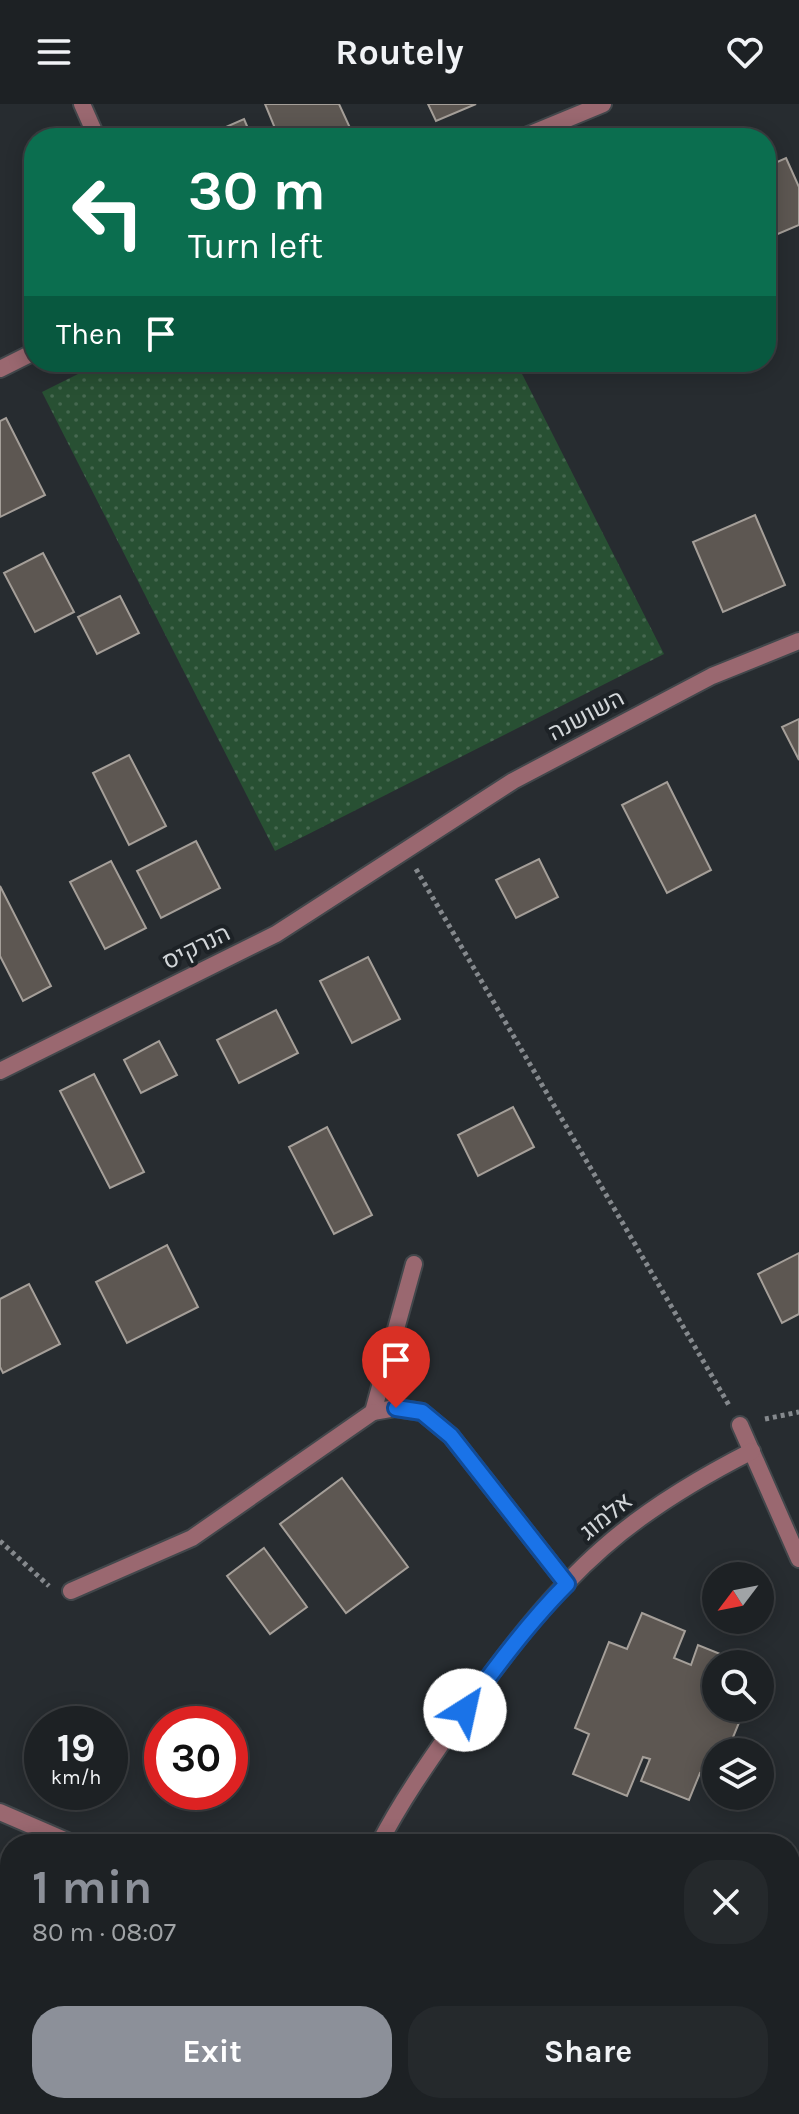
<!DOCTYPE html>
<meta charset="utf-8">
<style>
:root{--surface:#1d2124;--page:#25292c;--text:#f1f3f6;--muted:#a0a3a6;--line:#3b3e41;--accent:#8c9099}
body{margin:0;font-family:Karla,Heebo,sans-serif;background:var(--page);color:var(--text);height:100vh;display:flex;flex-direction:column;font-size:30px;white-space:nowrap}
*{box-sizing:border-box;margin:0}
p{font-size:26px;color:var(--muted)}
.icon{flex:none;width:44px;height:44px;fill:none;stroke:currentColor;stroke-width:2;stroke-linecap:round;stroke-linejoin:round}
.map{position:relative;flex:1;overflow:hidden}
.panel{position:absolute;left:0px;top:1730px;width:800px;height:280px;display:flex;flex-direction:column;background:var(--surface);border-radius:32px 32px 0 0;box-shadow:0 4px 20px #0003,0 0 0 2px var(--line)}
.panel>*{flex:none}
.guide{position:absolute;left:24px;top:24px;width:752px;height:244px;border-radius:32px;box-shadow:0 4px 20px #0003,0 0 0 2px var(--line);background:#0b6e4f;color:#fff;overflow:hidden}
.needle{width:52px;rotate:238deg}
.fabs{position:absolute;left:702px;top:1458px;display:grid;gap:16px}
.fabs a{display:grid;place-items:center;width:72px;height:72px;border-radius:50%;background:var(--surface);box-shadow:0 4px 20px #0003,0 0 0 2px var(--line);font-size:40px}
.speed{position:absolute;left:24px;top:1602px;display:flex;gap:16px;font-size:40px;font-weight:700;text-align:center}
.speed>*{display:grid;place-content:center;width:104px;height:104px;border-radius:50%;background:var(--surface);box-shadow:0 4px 20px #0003,0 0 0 2px var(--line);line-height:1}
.speed small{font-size:20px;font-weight:400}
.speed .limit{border:12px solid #d22;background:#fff;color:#111}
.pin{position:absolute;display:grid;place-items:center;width:68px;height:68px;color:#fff;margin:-82px -34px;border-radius:50% 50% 50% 0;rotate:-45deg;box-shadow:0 0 8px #0007}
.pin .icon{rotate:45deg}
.me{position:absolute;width:88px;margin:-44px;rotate:35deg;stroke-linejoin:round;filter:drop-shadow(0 0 6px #0008)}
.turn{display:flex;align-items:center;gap:28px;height:168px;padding:0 32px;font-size:36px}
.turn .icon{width:104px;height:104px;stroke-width:2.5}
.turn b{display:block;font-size:56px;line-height:68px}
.then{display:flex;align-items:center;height:76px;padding:0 32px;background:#0003;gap:16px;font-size:30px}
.round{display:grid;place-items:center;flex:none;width:84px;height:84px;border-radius:32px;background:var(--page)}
.summary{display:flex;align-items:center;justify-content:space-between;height:136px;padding:0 32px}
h1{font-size:48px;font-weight:700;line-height:60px;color:var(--accent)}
.cta{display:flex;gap:16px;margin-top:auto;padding:16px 32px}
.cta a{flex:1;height:92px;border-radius:32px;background:var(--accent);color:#fff;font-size:32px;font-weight:700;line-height:92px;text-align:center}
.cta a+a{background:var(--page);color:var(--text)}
header{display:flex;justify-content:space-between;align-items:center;height:104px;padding:0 32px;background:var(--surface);font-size:36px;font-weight:700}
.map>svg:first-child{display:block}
</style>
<header><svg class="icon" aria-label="menu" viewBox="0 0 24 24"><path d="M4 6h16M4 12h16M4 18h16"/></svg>Routely<svg class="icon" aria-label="heart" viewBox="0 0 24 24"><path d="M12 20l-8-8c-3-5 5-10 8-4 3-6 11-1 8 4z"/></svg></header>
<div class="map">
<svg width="799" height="2010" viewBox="0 0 799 2010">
<defs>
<pattern id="park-dots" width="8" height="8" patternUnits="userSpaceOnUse" patternTransform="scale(2)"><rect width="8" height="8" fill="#285033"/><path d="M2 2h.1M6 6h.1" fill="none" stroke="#466850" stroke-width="1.8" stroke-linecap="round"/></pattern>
</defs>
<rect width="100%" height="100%" fill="#272c30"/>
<!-- park -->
<polygon fill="url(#park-dots)" points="102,258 516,258 664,550 275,747 42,288"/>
<!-- building -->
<g fill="#5d5752" stroke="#a59f99" stroke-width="2">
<polygon points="265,0 339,0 351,26 332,34 279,34"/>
<polygon points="428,0 476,0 436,17"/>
<polygon points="244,15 252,34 201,34"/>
<polygon points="786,54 799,83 799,121 766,135 766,63"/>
<polygon points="6,314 45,391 0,413 0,317"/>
<polygon points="755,411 785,481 723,508 693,438"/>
<polygon points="43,449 74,508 35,528 4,469"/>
<polygon points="120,492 139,529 97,550 78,513"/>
<polygon points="799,615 799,656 782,623"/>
<polygon points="129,651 166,722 129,741 93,669"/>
<polygon points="667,678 711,766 667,789 622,701"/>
<polygon points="196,737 220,784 161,814 137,767"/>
<polygon points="539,755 558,793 516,814 496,776"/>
<polygon points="111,757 146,824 105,845 70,778"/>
<polygon points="0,782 51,882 23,897 0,852"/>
<polygon points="368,853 400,915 352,939 320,877"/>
<polygon points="276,906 298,949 239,979 217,936"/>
<polygon points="159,937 177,971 141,989 124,956"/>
<polygon points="94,970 144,1068 110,1084 60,987"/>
<polygon points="513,1003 534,1043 478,1072 458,1031"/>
<polygon points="327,1023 372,1111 334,1130 289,1043"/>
<polygon points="167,1141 198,1203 127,1239 96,1178"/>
<polygon points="799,1149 799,1210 782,1219 758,1170"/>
<polygon points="29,1180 60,1240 3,1269 0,1263 0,1195"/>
<polygon points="342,1374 408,1463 346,1509 280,1420"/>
<polygon points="264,1444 307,1503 270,1530 227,1472"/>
<polygon points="642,1509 685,1527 674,1554 691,1561 698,1541 745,1560 716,1560 716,1604 745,1604 727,1648 716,1648 716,1675 700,1669 689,1696 641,1677 650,1655 643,1653 627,1692 573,1670 589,1630 575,1624 609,1538 627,1545"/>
<polygon points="790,1875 799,1879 799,2010 758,2010 755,2009 759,2000 790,2000"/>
</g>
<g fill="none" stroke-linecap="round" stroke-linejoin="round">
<!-- minor casing -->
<g stroke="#42474b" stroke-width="20">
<g id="minor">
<polyline points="82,0 97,34"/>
<polyline points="521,34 603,0"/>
<polyline points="0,265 34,248"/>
<polyline points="0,967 276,830 513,677 712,572 799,537"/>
<polyline points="414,1160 373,1308 396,1304 422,1308 451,1332 567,1480"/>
<polyline points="740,1321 799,1455"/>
<polyline points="71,1487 192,1434 373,1308"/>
<polyline points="0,1708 74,1740"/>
<path d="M379,1740c22,-43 51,-84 79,-124 43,-61 89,-123 145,-172 45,-40 96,-70 149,-97"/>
<polyline points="568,2000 592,2010"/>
<polyline points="690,2000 714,2010"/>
<polyline points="285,2010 288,2000"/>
</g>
</g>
<!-- path -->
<g stroke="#85898d" stroke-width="5" stroke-dasharray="4 4" stroke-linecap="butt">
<polyline points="416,765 730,1303"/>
<polyline points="765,1315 799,1308"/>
<polyline points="0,1437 49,1482"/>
</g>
<!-- minor -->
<use href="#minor" stroke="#9a6870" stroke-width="16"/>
</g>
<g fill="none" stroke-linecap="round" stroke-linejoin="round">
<!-- route casing -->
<g stroke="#114b97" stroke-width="20">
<path id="route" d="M396,1304l26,4 29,24 116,148c-38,38 -71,82 -102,126"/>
</g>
<!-- route -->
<use href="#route" stroke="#1a73e8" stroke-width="14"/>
</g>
<g text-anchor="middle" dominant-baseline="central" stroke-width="8" stroke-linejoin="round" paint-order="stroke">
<!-- street labels -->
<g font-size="24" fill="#d2d6d9" stroke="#1d2226">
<text transform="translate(586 611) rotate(-28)">השושנה</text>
<text transform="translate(196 843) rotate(-26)">הנרקיס</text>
<text transform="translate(606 1412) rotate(-39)">אלמוג</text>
</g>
</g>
</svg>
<div class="fabs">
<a><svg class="needle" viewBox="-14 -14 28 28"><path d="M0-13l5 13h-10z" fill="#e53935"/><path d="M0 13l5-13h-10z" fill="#a0a3a6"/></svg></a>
<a><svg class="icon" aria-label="search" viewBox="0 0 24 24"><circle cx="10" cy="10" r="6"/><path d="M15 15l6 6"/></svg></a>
<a><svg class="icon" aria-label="layers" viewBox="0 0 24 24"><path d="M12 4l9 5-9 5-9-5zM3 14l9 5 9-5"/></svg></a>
</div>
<div class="speed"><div>19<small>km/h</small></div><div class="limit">30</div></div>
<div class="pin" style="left:396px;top:1304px;background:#d93025"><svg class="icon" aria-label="arrive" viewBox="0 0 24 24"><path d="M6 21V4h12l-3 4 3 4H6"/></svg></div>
<svg class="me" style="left:465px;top:1606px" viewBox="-20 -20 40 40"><circle r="19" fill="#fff"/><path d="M0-13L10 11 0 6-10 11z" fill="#1a73e8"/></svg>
<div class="guide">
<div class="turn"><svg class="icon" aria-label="left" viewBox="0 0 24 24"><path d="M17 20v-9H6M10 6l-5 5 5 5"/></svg><div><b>30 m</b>Turn left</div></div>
<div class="then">Then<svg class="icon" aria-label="arrive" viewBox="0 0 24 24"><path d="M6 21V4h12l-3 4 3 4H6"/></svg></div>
</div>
<section class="panel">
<div class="summary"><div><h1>1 min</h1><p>80 m · 08:07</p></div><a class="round"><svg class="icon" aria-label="close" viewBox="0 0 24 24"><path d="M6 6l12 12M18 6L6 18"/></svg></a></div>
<div class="cta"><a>Exit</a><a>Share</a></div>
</section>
</div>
